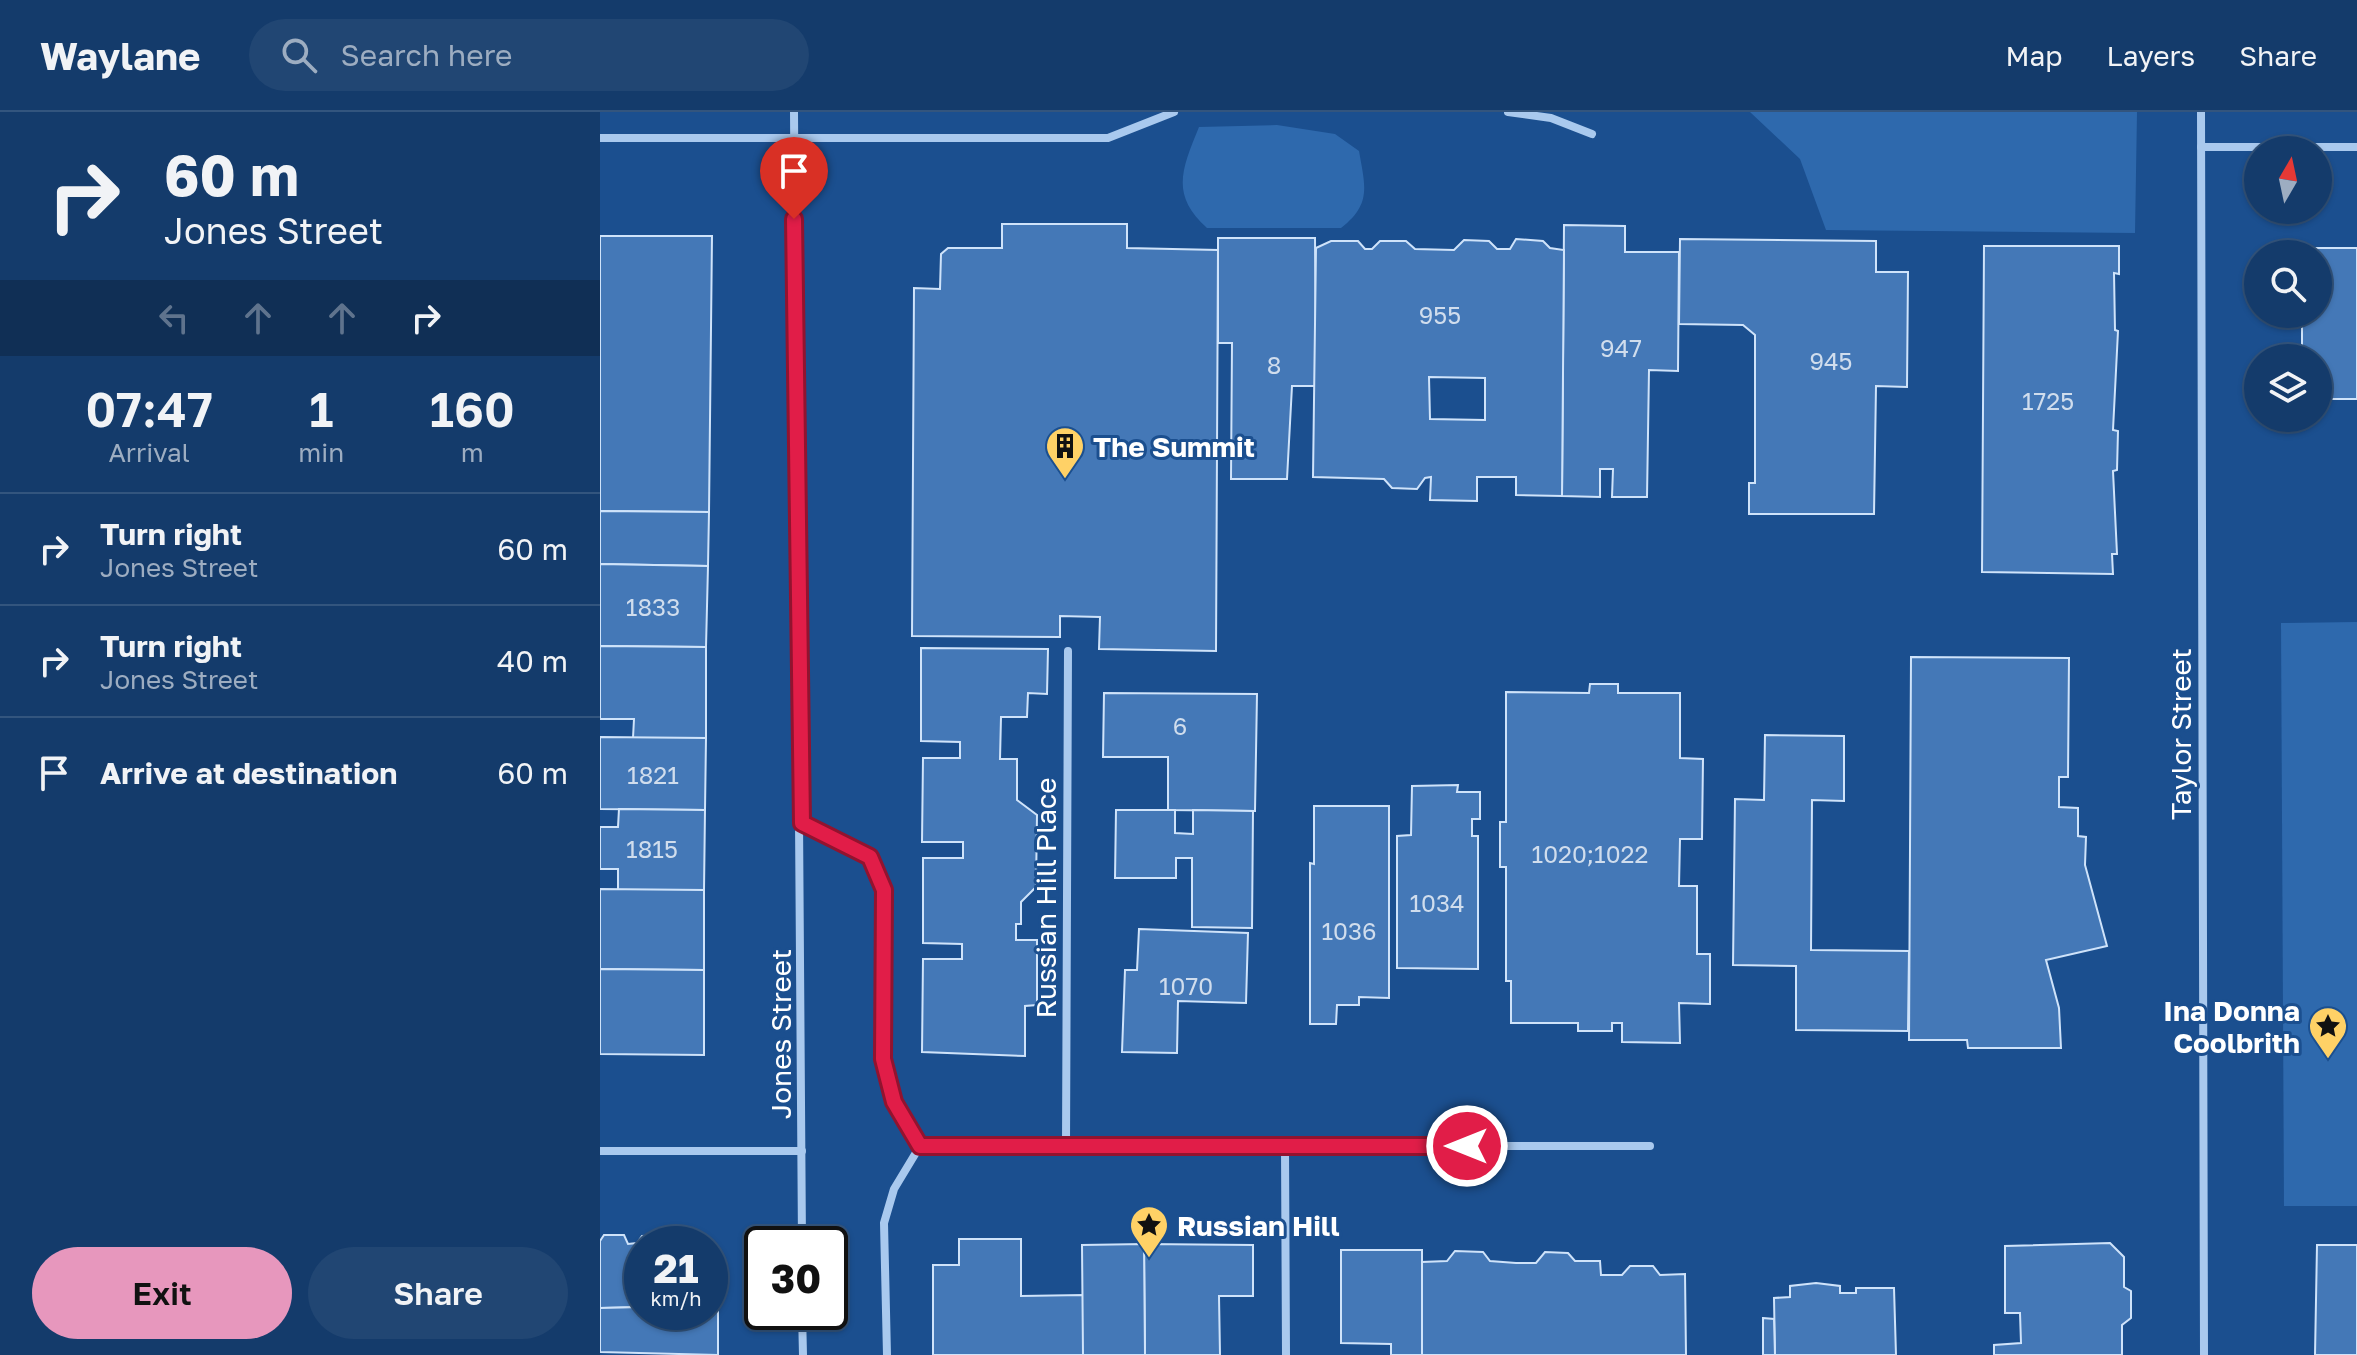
<!DOCTYPE html>
<style>
:root{--surface:#143b6b;--page:#214673;--text:#f1f3f6;--muted:#9dadc1;--line:#33557e;--accent:#e797bd}
body{margin:0;font-family:"Golos Text",sans-serif;background:var(--page);color:var(--text);height:100vh;display:flex;flex-direction:column;font-size:30px;white-space:nowrap}
*{box-sizing:border-box;margin:0}
p{font-size:26px;color:var(--muted)}
.icon{flex:none;width:44px;height:44px;fill:none;stroke:currentColor;stroke-width:2;stroke-linecap:round;stroke-linejoin:round}
.map{position:relative;flex:1;overflow:hidden}
.side{display:flex;flex-direction:column;background:var(--surface);width:600px}
.side>*{flex:none}
.guide{background:#143b6b;color:var(--text);overflow:hidden}
.needle{width:52px;rotate:9deg}
.controls{position:absolute;left:1644px;top:24px;display:grid;gap:16px}
.controls a{display:grid;place-items:center;width:88px;height:88px;border-radius:50%;background:var(--surface);box-shadow:0 2px 6px #0004,0 0 0 2px var(--line);font-size:40px}
.speed{position:absolute;left:24px;top:1114px;display:flex;gap:16px;font-size:40px;font-weight:700;text-align:center}
.speed>*{display:grid;place-content:center;width:104px;height:104px;border-radius:50%;background:var(--surface);box-shadow:0 2px 6px #0004,0 0 0 2px var(--line);line-height:1}
.speed small{font-size:20px;font-weight:400}
.speed .limit{border:4px solid #111;border-radius:12px;background:#fff;color:#111}
.pin{position:absolute;display:grid;place-items:center;width:68px;height:68px;color:#fff;margin:-82px -34px;border-radius:50% 50% 50% 0;rotate:-45deg;box-shadow:0 0 8px #0007}
.pin .icon{rotate:45deg}
.me{position:absolute;width:88px;margin:-44px;rotate:270deg;stroke-linejoin:round;filter:drop-shadow(0 0 6px #0008)}
.turn{display:flex;align-items:center;gap:28px;height:168px;padding:0 32px;font-size:36px}
.turn .icon{width:104px;height:104px;stroke-width:2.5}
.turn b{display:block;font-size:56px;line-height:68px}
.lanes{display:flex;align-items:center;height:76px;padding:0 32px;background:#0003;justify-content:center;gap:40px;direction:ltr}
.lanes .off{opacity:.35}
.eta{display:flex;justify-content:space-evenly;align-items:center;height:136px;text-align:center}
.eta b{font-size:48px;font-weight:600;line-height:56px}
.button{display:flex;gap:16px;margin-top:auto;padding:16px 32px}
.button a{flex:1;height:92px;border-radius:48px;background:var(--accent);color:#111;font-size:32px;font-weight:600;line-height:92px;text-align:center}
.button a+a{background:var(--page);color:var(--text)}
ul{padding:0;list-style:none}
li{display:flex;align-items:center;gap:24px;height:112px;padding:0 32px;border-top:2px solid var(--line)}
li div{flex:1}
li b{display:block;font-size:30px}
li em{font-style:normal}
header{display:flex;align-items:center;gap:48px;box-sizing:border-box;height:112px;padding:0 40px;background:var(--surface);border-bottom:2px solid var(--line)}
header strong{font-size:38px}
nav{display:flex;gap:44px;margin-inline-start:auto;font-size:28px}
.search{width:560px;height:72px;background:var(--page);display:flex;align-items:center;gap:20px;box-sizing:border-box;padding:0 28px;border-radius:44px;color:var(--muted);font-size:30px}
main{display:flex;flex:1;min-height:0}
.map>svg:first-child{display:block}
</style>
<header>
<strong>Waylane</strong>
<div class="search"><svg class="icon" aria-label="search" viewBox="0 0 24 24"><circle cx="10" cy="10" r="6"/><path d="M15 15l6 6"/></svg>Search here</div>
<nav><a>Map</a><a>Layers</a><a>Share</a></nav>
</header>
<main>
<section class="side">
<div class="guide">
<div class="turn"><svg class="icon" aria-label="right" viewBox="0 0 24 24"><path d="M7 20v-9h11M14 6l5 5-5 5"/></svg><div><b>60 m</b>Jones Street</div></div>
<div class="lanes"><svg class="icon off" aria-label="left" viewBox="0 0 24 24"><path d="M17 20v-9H6M10 6l-5 5 5 5"/></svg><svg class="icon off" aria-label="ahead" viewBox="0 0 24 24"><path d="M12 20V5M6 11l6-6 6 6"/></svg><svg class="icon off" aria-label="ahead" viewBox="0 0 24 24"><path d="M12 20V5M6 11l6-6 6 6"/></svg><svg class="icon" aria-label="right" viewBox="0 0 24 24"><path d="M7 20v-9h11M14 6l5 5-5 5"/></svg></div>
</div>
<div class="eta">
<div><b>07:47</b><p>Arrival</p></div>
<div><b>1</b><p>min</p></div>
<div><b>160</b><p>m</p></div>
</div>
<ul>
<li><svg class="icon" aria-label="right" viewBox="0 0 24 24"><path d="M7 20v-9h11M14 6l5 5-5 5"/></svg><div><b>Turn right</b><p>Jones Street</p></div><em>60 m</em></li>
<li><svg class="icon" aria-label="right" viewBox="0 0 24 24"><path d="M7 20v-9h11M14 6l5 5-5 5"/></svg><div><b>Turn right</b><p>Jones Street</p></div><em>40 m</em></li>
<li><svg class="icon" aria-label="arrive" viewBox="0 0 24 24"><path d="M6 21V4h12l-3 4 3 4H6"/></svg><div><b>Arrive at destination</b></div><em>60 m</em></li>
</ul>
<div class="button"><a>Exit</a><a>Share</a></div>
</section>
<div class="map">
<svg width="1757" height="1243" viewBox="0 0 1757 1243">
<rect width="100%" height="100%" fill="#1b4f8f"/>
<!-- green -->
<g fill="#2e69ad">
<polygon points="1150,0 1537,0 1535,121 1226,118 1200,47"/>
<path d="M677,13l58,9 24,17c6,35 13,53 -18,77h-134c-37,-33 -25,-59 -8,-101z"/>
<polygon points="1757,510 1757,1094 1684,1094 1681,511"/>
</g>
<!-- building -->
<g fill="#4478b7" stroke="#cfe3fa" stroke-width="2" fill-rule="evenodd">
<polygon points="402,112 527,112 527,136 618,138 616,539 499,537 500,505 460,504 460,525 312,524 314,176 340,177 341,142 348,136 402,136"/>
<polygon points="964,113 1025,114 1025,140 1079,140 1078,259 1049,258 1047,385 1012,385 1013,357 1000,357 1000,385 962,384"/>
<polygon points="0,124 112,124 109,400 0,399"/>
<polygon points="618,126 715,126 716,274 692,274 687,367 631,367 632,231 618,231"/>
<path d="M916,127l27,2 7,7 14,2 -2,246 -46,-1v-18h-39v24l-47,-1 1,-23 -6,1 -8,11 -25,-1 -8,-9 -71,-2 3,-229 15,-7h27l7,8h7l8,-8h26l9,8 39,1 10,-10 25,1 8,8h13zM829,265l56,1v42l-55,-1z"/>
<polygon points="1080,127 1276,129 1276,160 1308,160 1307,275 1276,274 1274,402 1149,402 1149,371 1155,371 1155,223 1143,213 1079,212"/>
<polygon points="1384,134 1519,134 1519,162 1514,161 1515,218 1518,219 1513,318 1518,319 1517,358 1513,359 1517,442 1512,442 1513,462 1382,460"/>
<polygon points="1701,136 1757,136 1757,287 1722,287 1722,292 1718,292 1718,246 1696,246 1702,244 1702,202 1718,202 1718,142 1701,142"/>
<polygon points="0,399 109,400 108,454 0,452"/>
<polygon points="0,452 108,454 106,535 0,534"/>
<polygon points="0,534 106,535 106,626 33,626 34,607 0,607"/>
<polygon points="321,536 448,537 447,582 428,581 427,605 401,605 400,647 417,647 417,688 437,703 436,775 421,790 421,812 416,812 416,828 437,828 437,893 425,894 425,944 322,940 323,847 362,847 362,832 323,831 323,746 363,746 363,730 322,730 323,646 360,646 360,630 321,629"/>
<polygon points="1311,545 1469,546 1468,665 1459,665 1459,695 1478,696 1478,724 1486,725 1485,753 1507,834 1446,848 1459,896 1461,936 1368,936 1367,928 1309,928"/>
<polygon points="990,572 1018,572 1018,581 1080,581 1080,646 1103,647 1102,727 1080,727 1079,774 1097,774 1097,842 1110,842 1110,892 1079,891 1080,931 1022,930 1022,911 1012,911 1012,919 978,919 978,911 911,911 911,869 906,869 906,755 900,755 900,710 906,710 906,580 989,581"/>
<polygon points="504,581 657,582 655,699 568,698 568,645 503,645"/>
<polygon points="1165,623 1244,624 1244,689 1212,688 1211,838 1309,839 1308,919 1196,918 1196,854 1133,853 1135,687 1164,688"/>
<polygon points="0,625 106,626 105,698 0,697"/>
<polygon points="858,673 857,680 880,680 880,707 872,707 872,724 878,724 878,857 797,856 797,724 811,723 812,674"/>
<polygon points="714,694 789,694 789,886 759,885 759,893 737,893 736,912 710,912 710,751 714,752"/>
<polygon points="19,697 105,698 104,778 18,778 18,757 0,757 0,715 18,715"/>
<polygon points="516,698 575,698 575,721 593,722 593,698 653,699 652,816 592,815 592,746 576,746 576,766 515,766"/>
<polygon points="0,777 104,778 104,858 0,857"/>
<polygon points="539,817 648,821 646,891 578,889 577,941 522,940 525,858 537,858"/>
<polygon points="0,857 104,858 104,943 0,942"/>
<polygon points="4,1123 24,1123 28,1132 37,1131 42,1124 64,1123 67,1132 42,1132 42,1195 0,1196 0,1129"/>
<polygon points="359,1127 421,1127 421,1184 483,1183 483,1243 333,1243 333,1153 359,1153"/>
<polygon points="1510,1131 1524,1145 1524,1175 1531,1179 1531,1206 1522,1213 1522,1243 1394,1243 1394,1233 1421,1231 1420,1201 1405,1201 1405,1134"/>
<polygon points="544,1132 653,1133 653,1184 619,1184 620,1243 545,1243"/>
<polygon points="544,1132 545,1243 483,1243 482,1133"/>
<polygon points="1717,1133 1757,1133 1757,1243 1715,1243"/>
<polygon points="741,1138 822,1138 822,1243 791,1243 791,1232 741,1231"/>
<polygon points="855,1139 883,1140 890,1149 916,1151 936,1151 945,1140 968,1141 975,1149 1000,1149 1001,1163 1022,1163 1030,1154 1053,1154 1060,1163 1085,1162 1086,1243 822,1243 822,1150 847,1149"/>
<polygon points="1216,1171 1240,1174 1240,1181 1256,1181 1256,1176 1294,1176 1296,1243 1175,1243 1174,1186 1190,1185 1190,1174"/>
<polygon points="42,1195 42,1200 110,1200 110,1195 118,1196 118,1243 0,1240 0,1196"/>
<polygon points="1163,1206 1174,1207 1175,1243 1163,1243"/>
</g>
<g fill="none" stroke-linecap="round" stroke-linejoin="round">
<!-- minor -->
<g stroke="#a9c9ee" stroke-width="8">
<polyline points="194,0 202,1132"/>
<polyline points="908,0 951,6 992,22"/>
<polyline points="1601,0 1604,1243"/>
<polyline points="0,26 508,26 574,0"/>
<polyline points="1601,35 1757,35"/>
<polyline points="202,711 270,745 284,778 283,947 294,990 320,1034"/>
<polyline points="320,1034 1050,1034"/>
<polyline points="466,1034 468,539"/>
<polyline points="685,1035 686,1243"/>
<polyline points="0,1039 202,1039"/>
<polyline points="202,1200 203,1243"/>
<polyline points="287,1243 284,1111 294,1077 320,1034"/>
</g>
</g>
<g fill="none" stroke-linecap="round" stroke-linejoin="round">
<!-- route casing -->
<g stroke="#92132f" stroke-width="20">
<polyline id="route" points="194,107 202,711 270,745 284,778 283,947 294,990 320,1034 867,1034"/>
</g>
<!-- route -->
<use href="#route" stroke="#e11d48" stroke-width="14"/>
</g>
<!-- icons -->
<defs>
<g id="building-pin" transform="scale(2)"><path d="M0 17L-7.5 6A9.5 9.5 0 1 1 7.5 6Z" fill="#ffd166" stroke="#1b4f8f"/><path d="M-4-6H4V6H1V3H-1V6H-4ZM-2.5-4.3h1.7v1.8h-1.7ZM.8-4.3h1.7v1.8H.8ZM-2.5-1h1.7V.8h-1.7ZM.8-1h1.7V.8H.8Z" fill="#111"/></g>
<g id="sight-pin" transform="scale(2)"><path d="M0 17L-7.5 6A9.5 9.5 0 1 1 7.5 6Z" fill="#ffd166" stroke="#1b4f8f"/><path d="M0-6L1.8-2.2L6-1.7L2.9 1.2L3.7 5.4L0 3.3L-3.7 5.4L-2.9 1.2L-6-1.7L-1.8-2.2Z" fill="#111"/></g>
</defs>
<g fill-rule="evenodd">
<use href="#building-pin" x="465" y="334"/>
<use href="#sight-pin" x="1728" y="914"/>
<use href="#sight-pin" x="549" y="1113"/>
</g>
<g text-anchor="middle" dominant-baseline="central" stroke-width="6" stroke-linejoin="round" paint-order="stroke">
<!-- number labels -->
<g font-size="24" fill="#d0dded">
<text x="840" y="202">955</text>
<text x="1021" y="235">947</text>
<text x="1231" y="248">945</text>
<text x="674" y="252">8</text>
<text x="1448" y="288">1725</text>
<text x="53" y="494">1833</text>
<text x="580" y="613">6</text>
<text x="53" y="662">1821</text>
<text x="52" y="736">1815</text>
<text x="990" y="741">1020;1022</text>
<text x="837" y="790">1034</text>
<text x="749" y="818">1036</text>
<text x="586" y="873">1070</text>
</g>
<!-- poi labels -->
<g font-size="28" font-weight="bold" fill="#fff" stroke="#1b4f8f" text-anchor="start">
<text x="493" y="334">The Summit</text>
<text x="1700" y="898" text-anchor="end">Ina Donna<tspan x="1700" dy="32">Coolbrith</tspan></text>
<text x="577" y="1113">Russian Hill</text>
</g>
<!-- street labels -->
<g font-size="28" fill="#fff" stroke="#1b4f8f">
<text transform="translate(1580 622) rotate(-90)">Taylor Street</text>
<text transform="translate(445 786) rotate(-90)">Russian Hill Place</text>
<text transform="translate(180 922) rotate(-90)">Jones Street</text>
</g>
</g>
</svg>
<div class="controls">
<a><svg class="needle" viewBox="-14 -14 28 28"><path d="M0-13l5 13h-10z" fill="#e53935"/><path d="M0 13l5-13h-10z" fill="#9dadc1"/></svg></a>
<a><svg class="icon" aria-label="search" viewBox="0 0 24 24"><circle cx="10" cy="10" r="6"/><path d="M15 15l6 6"/></svg></a>
<a><svg class="icon" aria-label="layers" viewBox="0 0 24 24"><path d="M12 4l9 5-9 5-9-5zM3 14l9 5 9-5"/></svg></a>
</div>
<div class="speed"><div>21<small>km/h</small></div><div class="limit">30</div></div>
<div class="pin" style="left:194px;top:107px;background:#d93025"><svg class="icon" aria-label="arrive" viewBox="0 0 24 24"><path d="M6 21V4h12l-3 4 3 4H6"/></svg></div>
<svg class="me" style="left:867px;top:1034px" viewBox="-20 -20 40 40"><circle r="17" fill="#e11d48" stroke="#fff" stroke-width="3"/><path d="M0-11L8 9 0 5-8 9z" fill="#fff"/></svg>
</div>
</main>
